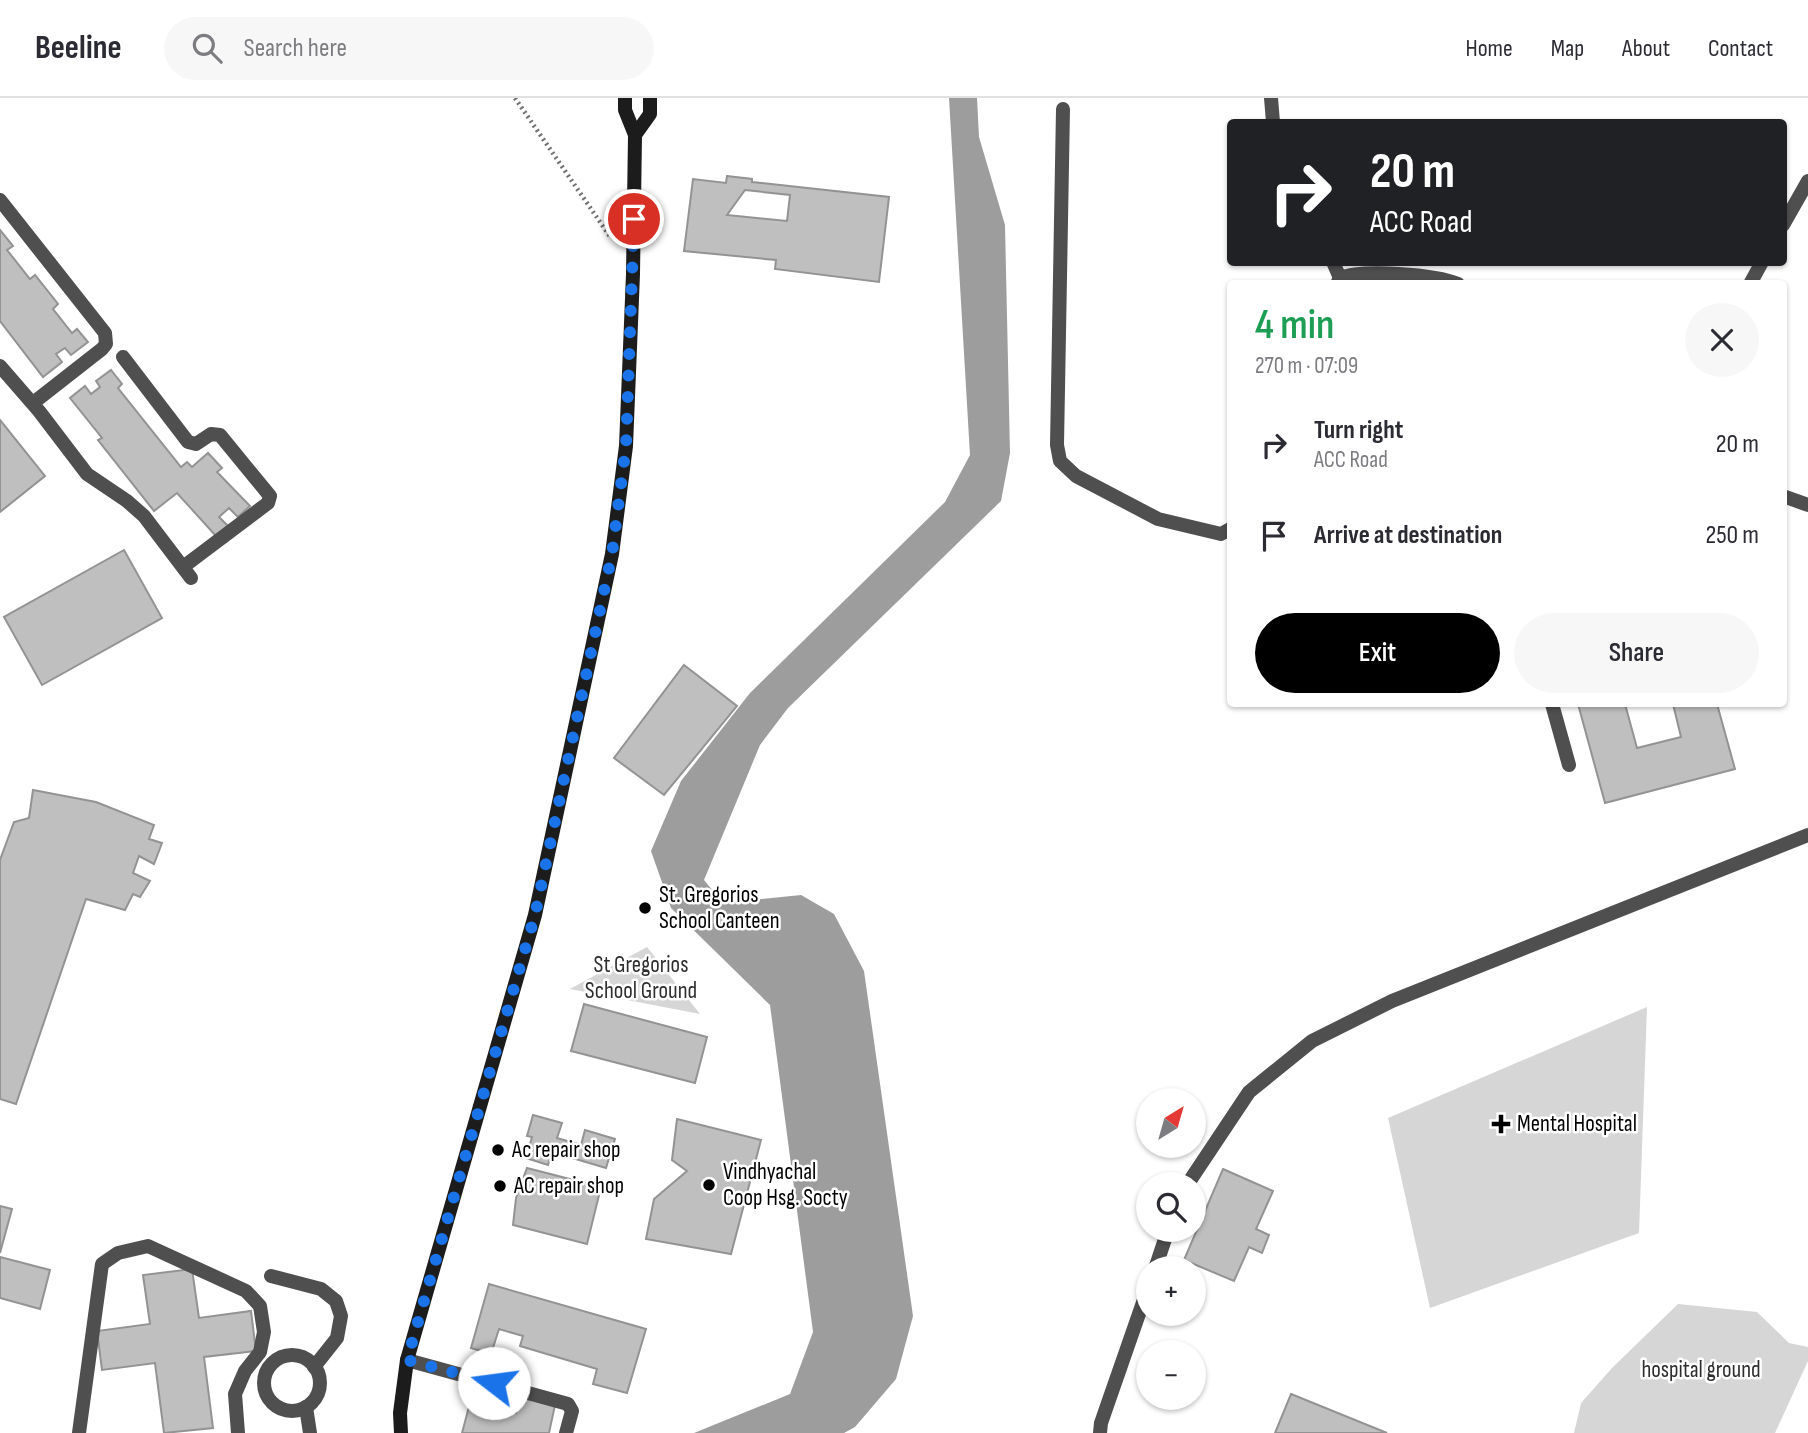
<!DOCTYPE html>
<meta charset="utf-8">
<style>
:root{--surface:#fff;--page:#f7f7f7;--text:#2b2b33;--muted:#7c7c81;--line:#e1e1e2;--accent:#000}
body{margin:0;font-family:"Sofia Sans Condensed",sans-serif;background:var(--page);color:var(--text);height:100vh;display:flex;flex-direction:column;font-size:26px;white-space:nowrap}
*{box-sizing:border-box;margin:0}
p{font-size:23px;color:var(--muted)}
.icon{flex:none;width:38px;height:38px;fill:none;stroke:currentColor;stroke-width:2;stroke-linecap:round;stroke-linejoin:round}
.map{position:relative;flex:1;overflow:hidden}
.drawer{position:absolute;left:1227px;top:182px;width:560px;height:427px;display:flex;flex-direction:column;background:var(--surface);border-radius:7px;box-shadow:0 2px 5px #0004}
.drawer>*{flex:none}
.top-card{position:absolute;left:1227px;top:21px;width:560px;height:147px;border-radius:7px;box-shadow:0 2px 5px #0004;background:#202124;color:#fff;overflow:hidden}
.needle{width:46px;rotate:37deg}
.tools{position:absolute;left:1136px;top:990px;display:grid;gap:14px}
.tools a{display:grid;place-items:center;width:70px;height:70px;border-radius:50%;background:var(--surface);box-shadow:0 2px 5px #0004;font-size:35px}
.pin{position:absolute;display:grid;place-items:center;width:60px;height:60px;color:#fff;margin:-30px;border:4px solid #fff;border-radius:50%;box-shadow:0 2px 7px #0007}
.me{position:absolute;width:77px;margin:-38px;rotate:285deg;stroke-linejoin:round;filter:drop-shadow(0 0 5px #0008)}
.turn{display:flex;align-items:center;gap:24px;height:147px;padding:0 28px;font-size:32px}
.turn .icon{width:91px;height:91px;stroke-width:2.5}
.turn b{display:block;font-size:49px;line-height:60px}
.round{display:grid;place-items:center;flex:none;width:74px;height:74px;border-radius:37px;background:var(--page)}
.overview{display:flex;align-items:center;justify-content:space-between;height:119px;padding:0 28px}
h1{font-size:42px;font-weight:600;line-height:52px;color:#1e9e55}
.action{display:flex;gap:14px;margin-top:auto;padding:14px 28px}
.action a{flex:1;height:80px;border-radius:42px;background:var(--accent);color:#fff;font-size:28px;font-weight:600;line-height:80px;text-align:center}
.action a+a{background:var(--page);color:var(--text)}
ul{padding:0;list-style:none}
li{display:flex;align-items:center;gap:21px;height:91px;padding:0 28px}
li div{flex:1}
li b{display:block;font-size:26px}
li em{font-style:normal}
header{display:flex;align-items:center;gap:42px;box-sizing:border-box;height:98px;padding:0 35px;background:var(--surface);border-bottom:2px solid var(--line)}
header strong{font-size:33px}
nav{display:flex;gap:38px;margin-inline-start:auto;font-size:24px}
.search{width:490px;height:63px;background:var(--page);display:flex;align-items:center;gap:18px;box-sizing:border-box;padding:0 24px;border-radius:38px;color:var(--muted);font-size:26px}
.map>svg:first-child{display:block}
</style>
<header>
<strong>Beeline</strong>
<div class="search"><svg class="icon" aria-label="search" viewBox="0 0 24 24"><circle cx="10" cy="10" r="6"/><path d="M15 15l6 6"/></svg>Search here</div>
<nav><a>Home</a><a>Map</a><a>About</a><a>Contact</a></nav>
</header>
<div class="map">
<svg width="1808" height="1335" viewBox="0 0 1808 1335">
<rect width="100%" height="100%" fill="#fff"/>
<!-- green -->
<g fill="#d6d6d6">
<polygon points="647,849 700,916 570,891"/>
<polygon points="1647,909 1639,1135 1430,1210 1388,1020"/>
<polygon points="1678,1206 1757,1214 1789,1245 1808,1249 1808,1263 1775,1335 1574,1335 1581,1305 1612,1270"/>
</g>
<!-- water -->
<polygon fill="#9d9d9d" points="949,0 977,0 979,39 1005,127 1010,355 1001,403 788,610 760,647 704,782 723,805 801,797 834,816 864,873 913,1218 896,1281 855,1329 844,1335 694,1335 790,1296 813,1234 770,907 671,810 651,753 681,683 750,595 945,404 970,357"/>
<!-- building -->
<g fill="#bfbfbf" stroke="#939393" stroke-width="2" fill-rule="evenodd">
<path d="M727,78l25,3v3l137,15 -10,85 -104,-13 1,-9 -92,-9 9,-72 33,4zM745,92l45,5 -3,26 -60,-6z"/>
<polygon points="0,132 13,148 7,152 30,181 35,177 58,206 53,211 72,235 77,231 88,244 71,257 65,250 56,256 62,264 43,279 0,223"/>
<polygon points="111,272 122,286 118,290 181,369 187,364 192,369 208,355 222,370 217,374 250,408 238,419 229,410 219,419 228,428 216,438 177,395 154,413 98,342 102,340 70,300 85,288 91,296 100,289 96,283"/>
<polygon points="0,322 45,378 0,414"/>
<polygon points="124,452 162,520 42,587 4,519"/>
<polygon points="684,567 737,608 664,697 614,660"/>
<polygon points="1578,606 1625,606 1637,650 1681,639 1673,606 1717,606 1735,671 1605,705"/>
<polygon points="33,692 96,704 154,727 149,741 162,745 154,766 139,758 133,775 150,783 140,799 133,796 125,812 86,801 16,1006 0,1001 0,762 14,724 29,720"/>
<polygon points="584,906 707,939 695,985 571,953"/>
<polygon points="533,1017 562,1025 557,1040 581,1047 585,1032 615,1041 606,1070 552,1054 548,1067 526,1060 532,1039 527,1038"/>
<polygon points="677,1021 761,1042 731,1156 646,1141 654,1101 687,1073 672,1062"/>
<polygon points="527,1070 601,1089 587,1146 513,1127 516,1100"/>
<polygon points="1223,1071 1273,1093 1256,1131 1269,1137 1262,1155 1249,1149 1234,1183 1184,1162"/>
<polygon points="0,1108 12,1111 0,1155"/>
<polygon points="0,1159 50,1172 40,1211 0,1200"/>
<polygon points="192,1171 199,1220 251,1213 256,1253 204,1259 213,1330 164,1335 155,1265 102,1272 97,1233 150,1226 143,1177"/>
<polygon points="489,1186 646,1231 627,1295 593,1286 597,1271 520,1248 523,1238 499,1231 491,1256 471,1250"/>
<polygon points="475,1286 499,1292 494,1309 516,1315 522,1296 555,1307 549,1335 462,1335"/>
<polygon points="1291,1296 1387,1335 1275,1335"/>
</g>
<g fill="none" stroke-linecap="round" stroke-linejoin="round">
<!-- path -->
<polyline stroke="#717171" stroke-width="4.5" stroke-dasharray="2 3.5" stroke-linecap="butt" points="515,0 611,140"/>
<!-- lane -->
<g stroke="#4f4f4f" stroke-width="14">
<polyline points="1271,0 1273,24"/>
<polyline points="1063,11 1057,347 1060,363 1076,378 1158,421 1221,436 1230,431"/>
<polyline points="1783,127 1808,83"/>
<polyline points="1333,164 1340,180"/>
<path d="M1337,186l3,-6c22,-9 95,-4 118,6"/>
<polyline points="1750,186 1762,164"/>
<polyline points="1783,398 1808,407"/>
<polyline points="1552,606 1569,667"/>
</g>
<!-- street -->
<g stroke="#4f4f4f" stroke-width="14">
<polyline points="0,102 105,235 106,246 102,251 33,305"/>
<polyline points="123,259 188,344 196,346 211,336 220,337 270,398 268,405 183,469"/>
<polyline points="0,268 39,313 87,376 127,403 144,418 191,480"/>
<polyline points="1187,1087 1249,994 1312,943 1392,903 1808,737"/>
<polyline points="1155,1171 1168,1132"/>
<polyline points="271,1178 321,1191 336,1203 341,1218 337,1240 314,1269"/>
<circle cx="292" cy="1285" r="28"/>
<polyline points="407,1262 568,1306 572,1313 566,1335"/>
<polyline points="306,1309 310,1335"/>
<polyline points="79,1335 102,1166 118,1155 148,1148 246,1193 260,1208 264,1234 260,1254 245,1273 235,1296 238,1335"/>
<polyline points="1100,1335 1101,1325 1148,1190"/>
</g>
<!-- secondary -->
<g stroke="#1c1c1c" stroke-width="14">
<polyline points="625,0 625,12 635,37"/>
<polyline points="401,1335 400,1315 407,1262 535,817 612,456 626,348 633,176 635,37 650,16 650,0"/>
</g>
</g>
<g fill="none" stroke-linecap="round" stroke-linejoin="round">
<!-- route -->
<polyline stroke="#1a73e8" stroke-width="12" stroke-dasharray="0 21.6" points="494,1285 407,1262 535,817 612,456 626,348 634,121"/>
</g>
<!-- markers -->
<g fill="#000" stroke="#fff" stroke-width="2.5">
<circle cx="645" cy="810" r="7"/>
<path d="M1497.5 1015.5h7v7h7v7h-7v7h-7v-7h-7v-7h7z"/>
<circle cx="498" cy="1052" r="7"/>
<circle cx="709" cy="1087" r="7"/>
<circle cx="500" cy="1088" r="7"/>
</g>
<g text-anchor="middle" dominant-baseline="central" stroke-width="5" stroke-linejoin="round" paint-order="stroke">
<!-- poi labels -->
<g font-size="23" fill="#000" stroke="#fff" text-anchor="start">
<text x="659" y="797">St. Gregorios<tspan x="659" dy="26">School Canteen</tspan></text>
<text x="1517" y="1026">Mental Hospital</text>
<text x="512" y="1052">Ac repair shop</text>
<text x="723" y="1074">Vindhyachal<tspan x="723" dy="26">Coop Hsg. Socty</tspan></text>
<text x="514" y="1088">AC repair shop</text>
</g>
<!-- park labels -->
<g font-size="23" fill="#2d2d2d" stroke="#fff">
<text x="641" y="867">St Gregorios<tspan x="641" dy="26">School Ground</tspan></text>
<text x="1701" y="1272">hospital ground</text>
</g>
</g>
</svg>
<div class="tools">
<a><svg class="needle" viewBox="-14 -14 28 28"><path d="M0-13l5 13h-10z" fill="#e53935"/><path d="M0 13l5-13h-10z" fill="#7c7c81"/></svg></a>
<a><svg class="icon" aria-label="search" viewBox="0 0 24 24"><circle cx="10" cy="10" r="6"/><path d="M15 15l6 6"/></svg></a>
<a>+</a>
<a>−</a>
</div>
<div class="pin" style="left:634px;top:121px;background:#d93025"><svg class="icon" aria-label="arrive" viewBox="0 0 24 24"><path d="M6 21V4h12l-3 4 3 4H6"/></svg></div>
<svg class="me" style="left:494px;top:1285px" viewBox="-20 -20 40 40"><circle r="19" fill="#fff"/><path d="M0-13L10 11 0 6-10 11z" fill="#1a73e8"/></svg>
<div class="top-card">
<div class="turn"><svg class="icon" aria-label="right" viewBox="0 0 24 24"><path d="M7 20v-9h11M14 6l5 5-5 5"/></svg><div><b>20 m</b>ACC Road</div></div>
</div>
<section class="drawer">
<div class="overview"><div><h1>4 min</h1><p>270 m · 07:09</p></div><a class="round"><svg class="icon" aria-label="close" viewBox="0 0 24 24"><path d="M6 6l12 12M18 6L6 18"/></svg></a></div>
<ul>
<li><svg class="icon" aria-label="right" viewBox="0 0 24 24"><path d="M7 20v-9h11M14 6l5 5-5 5"/></svg><div><b>Turn right</b><p>ACC Road</p></div><em>20 m</em></li>
<li><svg class="icon" aria-label="arrive" viewBox="0 0 24 24"><path d="M6 21V4h12l-3 4 3 4H6"/></svg><div><b>Arrive at destination</b></div><em>250 m</em></li>
</ul>
<div class="action"><a>Exit</a><a>Share</a></div>
</section>
</div>
